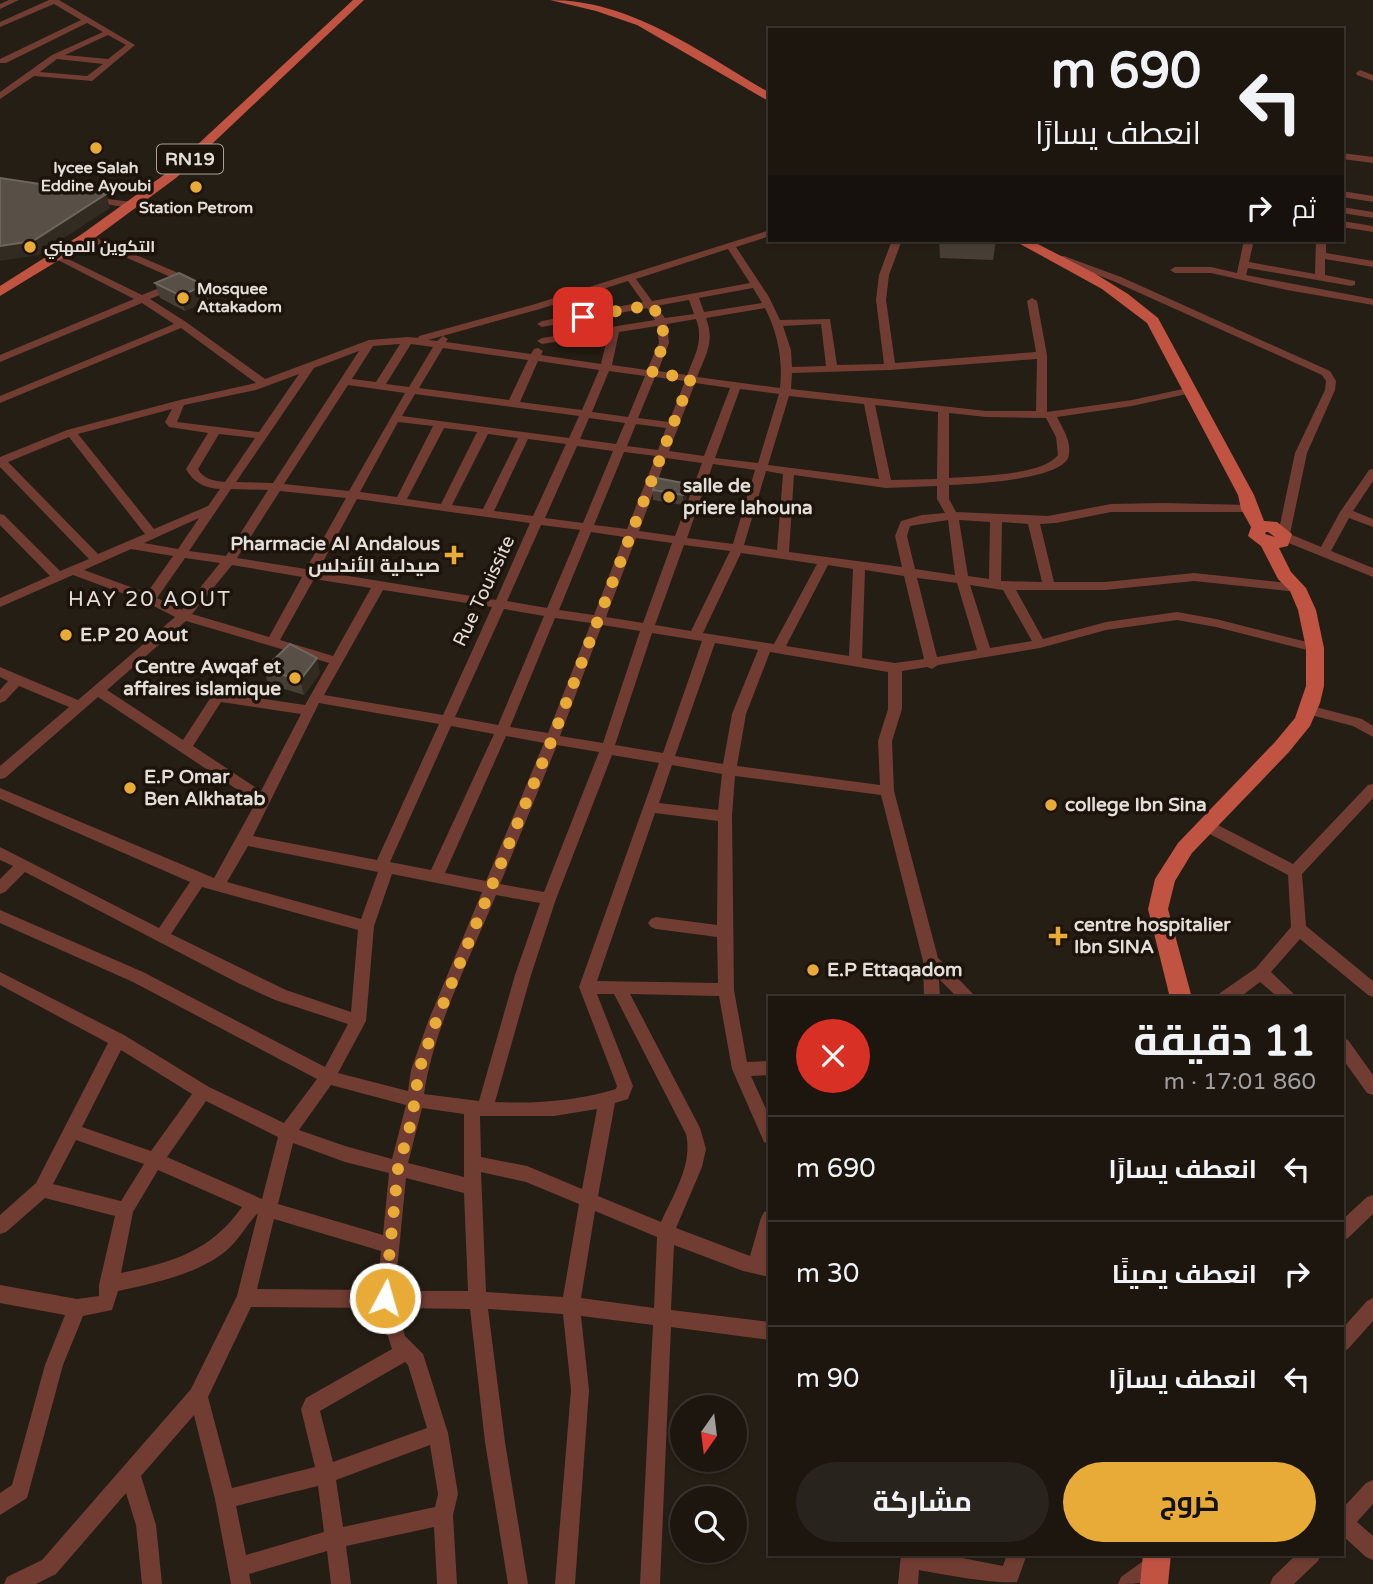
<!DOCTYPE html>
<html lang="ar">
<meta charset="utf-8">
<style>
:root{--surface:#1c160f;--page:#29231d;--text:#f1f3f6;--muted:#a09f9e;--line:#3a352f;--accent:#e9ab38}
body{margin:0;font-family:"Varela Round",Cairo,sans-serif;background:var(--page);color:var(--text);direction:rtl;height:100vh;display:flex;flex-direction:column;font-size:26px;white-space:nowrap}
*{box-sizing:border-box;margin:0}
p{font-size:23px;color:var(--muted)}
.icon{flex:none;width:38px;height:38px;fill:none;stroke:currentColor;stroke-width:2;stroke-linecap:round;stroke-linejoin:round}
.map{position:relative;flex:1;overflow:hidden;direction:ltr}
.details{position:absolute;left:768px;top:996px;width:576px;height:560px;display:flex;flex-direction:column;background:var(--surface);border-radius:0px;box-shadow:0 2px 5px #0004,0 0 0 2px var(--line);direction:rtl}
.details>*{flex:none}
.hud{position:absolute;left:768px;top:28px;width:576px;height:214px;border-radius:0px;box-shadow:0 2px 5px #0004,0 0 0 2px var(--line);direction:rtl;background:#1c160f;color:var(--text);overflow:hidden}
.needle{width:46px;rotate:194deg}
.buttons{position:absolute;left:670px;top:1395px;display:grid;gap:14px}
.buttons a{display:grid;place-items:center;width:77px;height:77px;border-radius:50%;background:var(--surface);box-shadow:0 2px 5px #0004,0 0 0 2px var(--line);font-size:35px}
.pin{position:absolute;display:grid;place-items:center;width:60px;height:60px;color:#fff;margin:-30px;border-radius:14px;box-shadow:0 4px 10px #0006}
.me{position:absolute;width:77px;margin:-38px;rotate:6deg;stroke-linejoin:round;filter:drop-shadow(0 0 5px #0008)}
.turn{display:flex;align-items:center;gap:24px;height:147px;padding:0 28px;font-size:32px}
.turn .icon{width:91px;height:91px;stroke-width:2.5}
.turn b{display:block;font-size:49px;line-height:60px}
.then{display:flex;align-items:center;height:66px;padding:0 28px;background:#0003;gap:14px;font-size:26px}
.round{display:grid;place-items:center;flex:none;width:74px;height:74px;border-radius:37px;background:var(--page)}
.summary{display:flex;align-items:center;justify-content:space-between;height:119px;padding:0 28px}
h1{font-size:42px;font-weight:700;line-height:52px}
.button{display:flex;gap:14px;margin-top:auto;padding:14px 28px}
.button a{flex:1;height:80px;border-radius:42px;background:var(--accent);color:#111;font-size:28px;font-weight:700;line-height:80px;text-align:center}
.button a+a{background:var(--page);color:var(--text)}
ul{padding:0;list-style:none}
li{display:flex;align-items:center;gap:21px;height:105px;padding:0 28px;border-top:2px solid var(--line)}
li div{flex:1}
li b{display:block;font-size:26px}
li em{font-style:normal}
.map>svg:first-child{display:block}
</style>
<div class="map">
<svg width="1373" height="1584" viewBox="0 0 1373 1584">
<rect width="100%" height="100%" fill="#251e14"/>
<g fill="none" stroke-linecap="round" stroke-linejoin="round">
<!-- minor -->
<g fill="#713c32" fill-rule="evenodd">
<polygon points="9,0 19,0 0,9 0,4"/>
<path d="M49,0h10l76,45 -43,36 -58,-5 -34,23v-7l52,-37 51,-23 -16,-9 -81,40h-6v-4l81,-39 -27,-16 -54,23v-5zM108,35l18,10 -18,14 -43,-4zM57,59l46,5 -16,12 -47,-4z"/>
<polygon points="1360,70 1373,75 1373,81 1357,75 1356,73"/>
<polygon points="1342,153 1373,157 1373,163 1342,159"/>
<polygon points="1342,191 1373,196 1373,202 1342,197"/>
<polygon points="92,197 132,202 137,205 132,208 89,202 87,200"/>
<polygon points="1342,207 1373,212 1373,218 1342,213"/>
<polygon points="1342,221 1373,226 1373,232 1342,227"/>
<path d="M770,230v6l-34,11 33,50 11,23 50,-1 7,46 47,-1 -8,-64 3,-25 13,-35h10l-13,35 -3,25 9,63 141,-11 -9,-51 5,-3 5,3 10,54v57l85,-12 60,-13 5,3 -1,2 -64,14 -75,11c6,12 16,27 11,41 -10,22 -96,26 -119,27v14l7,13 92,4 63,-12 52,-1 86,2 4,1v6h-142l-55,11 -16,1 14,58h51l89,-9 103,11 6,4 -6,4 -103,-11 -89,9h-89l27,49 63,-17 71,-10 39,7 99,25 6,4 -6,4 -99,-25 -39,-7 -71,10 -66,18 -102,17 -6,4 -5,-2 -25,4v38l-10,32 2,50 44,167 39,40h-19l-19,-19 1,19h-16l-1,-37 -42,-166 -146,-19 -3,40 2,174 13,72 23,-1v14l-19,1 19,42v27l-6,-3 -32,-73 -13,-73 -89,-2 70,134 6,21 -4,18 -26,61 74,28 11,-38 3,-6 6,-2v39l-3,11 3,1v16l-27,-6 -69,-26 -3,65 99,12v18l-99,-13 -11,257h-20l13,-259 -72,-9 8,74 -14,194h-20l16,-194 -8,-76 -75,-5 17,133 23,142h-20l-23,-142 -15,-133 -73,-1 8,28 18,18 2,6 23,73 10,61 -5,21 4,69h-20l-3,-57 -88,19 5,38h-20l-4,-33 -78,23 2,10h-20l-16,-85 -21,-84 -53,61 15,49 6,59h-20l-6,-59 -10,-32 -70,81 -20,10h-32l3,-7 35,-17 149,-171 46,-93 21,-83c-11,11 -19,27 -32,38 -30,24 -72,32 -108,40l-6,19 -29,6 -20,49 -36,133 -27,17v-22l12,-8 33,-120 20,-50 -65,-12v-18l77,14 22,-3v-11l16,-69 -70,-18 -39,34 -6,2v-19l36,-32 72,-140 -108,-58v-13l124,63 85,52 75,36 33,-44 -184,-97 -133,-59v-13l143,62 182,95 23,-43 -73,-24 -35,-16 -215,-112 -20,20 -5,2v-15l13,-13 -13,-6v-13l159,81 31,-46 -190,-83v-11l214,90 42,-76 -158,-105 -93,81 -5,1v-13l69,-59 -50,-21 -14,15 -5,2v-13l8,-9 -8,-4v-10l78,33 97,-83 -29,-15 -73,-27 -73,32v-9l50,-22 -50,-51v-11l4,1 56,56 29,-12 -89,-92v-10l67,-27 113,-30 76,-17 -75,-55 -181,75v-7l174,-72 -32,-21 -142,59v-7l134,-56 -82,-42 8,-2 82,40 27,-11h8v4l-27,11 36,23 79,57 104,-39 39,-3 10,1 1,-2 113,-31zM728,249l22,34 -98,18 -16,-22zM628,281l15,21 -101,19 -5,3 5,3 105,-19 8,12 -113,18 -5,3 5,3 66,-10 -7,30 -60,-9 2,-4 -5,-3 -4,1 -3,5 -85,-12 2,-3 -5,-3 -6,5 -9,-1 112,-31zM753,288l9,15 -58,9 -5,-14zM689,300l5,14 -29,4 -9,-12zM765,308c13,26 18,52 15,80l-83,-11c9,-23 18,-35 9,-59zM696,319c8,21 -1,36 -9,56l-29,-4 11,-28 -2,-19zM821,324l5,42 -34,1 -1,-17 -8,-24zM657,326l2,17 -12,27 -35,-5 7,-33zM400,344l-24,38 -24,-3 21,-33zM411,344l22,3 -24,40 -23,-3zM443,348l85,12 -19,40 -90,-12zM359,351l-86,132 -37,-1 78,-114zM1037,359l-1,52h-50l-195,-22 1,-16 98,-3zM538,361l61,9 -17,40 -62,-8zM609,371l36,5 -17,41 -36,-5zM299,374l-40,58 -82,-10 7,-17 72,-15zM655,377l30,4 -16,41 -31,-4zM695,383l35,5 -26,68 -35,-5zM348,385l57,8 -56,98 -65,-7zM740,389l39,5 -21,69 -43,-5zM415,394l164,22 -10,22 -167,-22zM789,396l75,8 15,75 -111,-14zM875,405l63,7 -1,67 -46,1zM172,409l-7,13 4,5 39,6 -22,36c7,13 18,19 34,20l-12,17 -54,23 -76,-95zM949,413l37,4 60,1 10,19 2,18c-16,21 -83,21 -109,23zM589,418l36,5 -9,21 -36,-5zM398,422l35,4 -36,71 -37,-5zM636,424l30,4 -8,22 -31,-4zM444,428l33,4 -36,72 -34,-5zM219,434l36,4 -30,44c-11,-1 -22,-3 -27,-13zM488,434l30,4 -35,71 -31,-4zM69,437l76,97 -47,20 -90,-92zM528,439l38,5 -33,72 -39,-5zM577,446l36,5 -30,72 -38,-5zM624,452l32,4 -29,73 -33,-4zM666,458l36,5 -27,73 -36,-5zM713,464l42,6 -22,74 -46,-6zM766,471l17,3 -6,76 -33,-5zM794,475l92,13 51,-2v13l8,14 -23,2 -21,6 -6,15 7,31 -113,-15zM231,489l37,1 -42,66 -37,-5zM280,491l66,7 -40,71 -69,-11zM357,499l173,24 -34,77 -178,-29zM199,518l-21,31 -34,-6zM948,520l7,55 -40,-6 -8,-33 3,-10zM959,520l31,2 -1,57 -21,-3zM1002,522l26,2 14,58 -41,-1zM541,525l39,5 -33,78 -40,-7zM591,532l33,5 -30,78 -35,-5zM636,538l36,5 -29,80 -37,-6zM684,545l46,6 -39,80 -36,-6zM131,549l42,7 -26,37 -63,-23zM741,553l76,11 -43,80 -71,-11zM185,558l35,5 -38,47 -25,-12zM232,565l70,12 -33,60 -77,-23zM828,565l25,4 -4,87 -63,-10zM865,570l39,6 20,83 -29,4 -33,-5zM917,578l40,5 20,67 -40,7zM314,579l57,9 -38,68 -53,-16zM970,585l33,5 29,51 -42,7zM383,590l109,17 -49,108 -119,-20zM504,609l40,7 -46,109 -43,-8zM555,618l36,5 -43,110 -38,-6zM186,621l143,42 -24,42 -87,-13 -5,2 -30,46 -76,-50zM602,625l38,6 -37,112 -43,-7zM652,633l50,8 -39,112 -48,-8zM715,643l43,7 -26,64 -9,50 -48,-8zM770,652l118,20v37l-10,32 2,44 -143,-19 9,-52zM221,702l80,12 -40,77 -68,-45zM319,703l120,21 -62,136 -124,-24zM451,726l43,8 -63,136 -41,-8zM506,736l38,7 -58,138 -41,-8zM557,745l42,7 -55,140 -44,-8zM612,755l47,8 -80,224 38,99 -1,3c-40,12 -80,15 -121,13l36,-127 25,-76zM672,765l50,9 -4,36 -59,-7zM655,813l63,8 -1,104 -61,-8 -5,2 -3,4 3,4 5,2 61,8 1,46 -121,-2zM248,846l130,26 -17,47 -134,-37zM392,874l90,18 -53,127 -18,51 -3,21 -70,-18 28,-52 8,-95zM202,887l156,43 -7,82 -65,-22 -115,-56zM496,895l44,8 -25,72 -36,126 -55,-7c9,-65 47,-138 72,-199zM597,994h17l72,140c7,31 -13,61 -25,88l-63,-26 17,-93 13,-4 5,-13zM121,1050l71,44 -41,57 -69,-24zM331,1085l75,20 -14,54 -47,-13 -46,-16zM206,1101l72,36 -16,62 -95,-42zM422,1108l42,6v63l-56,-14zM597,1109l-15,80 -55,-23 -46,-9 -1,-41h74zM76,1140l68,24 -23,37 -68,-17zM293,1143l52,19 44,11 -6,62 -105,-31zM158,1170l84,37c-32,45 -69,55 -121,66l12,-61zM481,1172l45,10 53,22 -16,93 -77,-5zM406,1178l58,15 4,98h-73zM595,1211l62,26 -3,71 -73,-10zM274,1219l107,32 -4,39 -120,-1zM251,1307l128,1 13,41 -86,49 -5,11 14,58 -83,21 -24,-91zM405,1362l3,3 19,63 -94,34 -13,-51zM430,1445l8,49 -3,13 -92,20 -7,-47zM318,1486l6,46 -78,23 -10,-49z"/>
<polygon points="87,234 190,278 191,280 182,282 84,239 82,237"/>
<polygon points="1244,240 1254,240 1249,262 1315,274 1316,240 1326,240 1326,253 1373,261 1373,267 1325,259 1325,275 1355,281 1355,285 1351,286 1248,268 1246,275 1373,299 1373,305 1287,290 1211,273 1175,273 1170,270 1175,267 1211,267 1237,273"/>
<polygon points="1058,256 1064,256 1121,277 1330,371 1336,381 1335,390 1307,453 1290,534 1321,547 1340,512 1369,470 1373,469 1373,481 1353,511 1373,519 1373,527 1349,518 1331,551 1373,568 1373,577 1281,540 1278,534 1295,453 1325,390 1326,381 1322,375 1113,281 1058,260"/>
<polygon points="1308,705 1362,719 1373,726 1373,737 1353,726 1303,713 1301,710"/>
<polygon points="1373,784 1373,798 1302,874 1306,926 1373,981 1373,997 1368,995 1300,939 1271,972 1298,998 1279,998 1260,982 1239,998 1218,998 1220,993 1256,968 1291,927 1288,875 1200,829 1198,825 1200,821 1210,821 1293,864 1368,785"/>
<polygon points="1342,1038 1348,1040 1373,1075 1373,1095 1367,1093 1342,1058"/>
<polygon points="1373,1195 1373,1214 1348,1238 1342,1240 1342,1220 1367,1197"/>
<polygon points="1373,1298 1373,1321 1348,1349 1342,1352 1342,1329 1367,1301"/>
<polygon points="1373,1480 1373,1504 1357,1522 1373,1536 1373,1560 1366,1557 1342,1535 1342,1509 1366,1483"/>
<path d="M901,1554h41l61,12 4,-12h20l-10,28c-24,2 -72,-7 -98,-12l-1,14h-20z"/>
<path d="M1153,1554l9,2 3,7c-9,21 -27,21 -47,21l3,-7z"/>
<polygon points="1297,1554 1321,1554 1318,1561 1294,1584 1270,1584 1273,1577"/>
</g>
<!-- major -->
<g fill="#c05342" fill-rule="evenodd">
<polygon points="353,0 364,0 176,178 92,240 0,296 0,286 82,234 168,172"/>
<path d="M550,0c82,0 151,53 220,93v9l-133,-77 -41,-14z"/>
<path d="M1013,240h17l64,33 34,21 30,24 96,177 10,26 13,1 15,12 -4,12 -9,2 12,24 15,16 10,22 8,38v38l-4,17 -10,23 -21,26 -97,101 -17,28 -7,28 24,89h-22l-22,-89 7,-30 23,-36 97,-101 20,-24 11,-32v-38l-8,-38 -8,-19 -12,-12 -17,-33 -13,-10 3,-9 -10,-18 -3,-14 -91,-172 -45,-34zM1266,532h2l7,5 -10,-3z"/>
<polygon points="1143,1554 1171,1554 1168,1584 1140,1584"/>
</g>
</g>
<!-- wall -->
<g fill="#473f35">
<polygon points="939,240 996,240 993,260 940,258"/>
<polygon points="155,283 204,285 208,300 185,311 160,298"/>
<polygon points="653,490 688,494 683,505 653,500"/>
<polygon points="264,669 320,673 304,695 268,684"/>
</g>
<!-- shaded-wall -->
<g fill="#322b21">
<polygon points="106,194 110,208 38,255 0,261 0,246"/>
<polygon points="204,285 208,300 185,311 181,296"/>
<polygon points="688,484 688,494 683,505 683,495"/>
<polygon points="317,658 320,673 304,695 300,680"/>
</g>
<!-- building -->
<g fill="#585047" stroke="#6d665e" stroke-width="2">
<polygon points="0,178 106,194 33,241 0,246"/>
<polygon points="179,273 204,285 181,296 155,283"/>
<polygon points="657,478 688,484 683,495 653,490"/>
<polygon points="290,644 317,658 300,680 264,669"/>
</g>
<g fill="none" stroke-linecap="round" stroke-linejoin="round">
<!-- route -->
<path stroke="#e9ab38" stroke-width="12" stroke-dasharray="0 21.6" d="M385,1298l13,-129 14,-50 7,-49 18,-51 116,-282 138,-359 -39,-5c12,-30 18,-38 0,-68l-69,12"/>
</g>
<!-- markers -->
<g fill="#e9ab38" stroke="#1c140b" stroke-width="2.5">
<circle cx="96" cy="148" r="7"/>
<circle cx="196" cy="187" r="7"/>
<circle cx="30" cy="247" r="7"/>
<circle cx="183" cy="298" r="7"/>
<circle cx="669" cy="497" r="7"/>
<path d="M450.5 544.5h7v7h7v7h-7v7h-7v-7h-7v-7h7z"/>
<circle cx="66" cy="635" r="7"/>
<circle cx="295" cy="678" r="7"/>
<circle cx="130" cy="788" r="7"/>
<circle cx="1051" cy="805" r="7"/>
<path d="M1054.5 925.5h7v7h7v7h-7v7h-7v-7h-7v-7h7z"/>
<circle cx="813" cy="970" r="7"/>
</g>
<g text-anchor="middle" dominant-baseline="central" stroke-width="7" stroke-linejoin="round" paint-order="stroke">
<!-- far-poi labels -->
<g font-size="16" font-weight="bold" fill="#e3ded8" stroke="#1c140b">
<text x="96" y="168">lycee Salah<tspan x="96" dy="18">Eddine Ayoubi</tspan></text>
<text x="196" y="208">Station Petrom</text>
<text x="44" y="247" text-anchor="start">التكوين المهني</text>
<text x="197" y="289" text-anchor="start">Mosquee<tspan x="197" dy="18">Attakadom</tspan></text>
</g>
<!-- shield labels -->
<rect fill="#1c140b" stroke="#a7a19a" stroke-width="2" x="157" y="144.5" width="66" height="29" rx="5"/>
<g font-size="18" font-weight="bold" fill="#e3ded8">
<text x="190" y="159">RN19</text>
</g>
<!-- poi labels -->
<g font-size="19" font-weight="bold" fill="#e3ded8" stroke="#1c140b" text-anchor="start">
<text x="683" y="486">salle de<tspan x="683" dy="22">priere lahouna</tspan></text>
<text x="440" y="544" text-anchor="end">Pharmacie Al Andalous<tspan x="440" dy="22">صيدلية الأندلس</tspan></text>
<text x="80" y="635">E.P 20 Aout</text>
<text x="281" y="667" text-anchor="end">Centre Awqaf et<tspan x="281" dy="22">affaires islamique</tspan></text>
<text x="144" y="777">E.P Omar<tspan x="144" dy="22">Ben Alkhatab</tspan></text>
<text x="1065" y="805">college Ibn Sina</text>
<text x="1074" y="925">centre hospitalier<tspan x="1074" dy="22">Ibn SINA</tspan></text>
<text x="827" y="970">E.P Ettaqadom</text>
</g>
<!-- street labels -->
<g font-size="19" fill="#e3ded8" stroke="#1c140b">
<text transform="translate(484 591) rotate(-65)">Rue Touissite</text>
</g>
<!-- neighbourhood labels -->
<g font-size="21" letter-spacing="2" fill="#e3ded8" stroke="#1c140b">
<text x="150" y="599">HAY 20 AOUT</text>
</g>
</g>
</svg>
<div class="buttons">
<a><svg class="needle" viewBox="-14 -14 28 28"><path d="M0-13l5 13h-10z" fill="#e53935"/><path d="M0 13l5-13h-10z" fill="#a09f9e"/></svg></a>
<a><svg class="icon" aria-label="search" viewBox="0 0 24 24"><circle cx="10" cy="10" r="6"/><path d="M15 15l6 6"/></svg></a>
</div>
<div class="pin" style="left:583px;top:317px;background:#d93025"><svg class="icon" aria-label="arrive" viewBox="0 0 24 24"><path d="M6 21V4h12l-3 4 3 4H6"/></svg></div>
<svg class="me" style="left:385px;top:1298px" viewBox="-20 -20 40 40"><circle r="17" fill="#e9ab38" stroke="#fff" stroke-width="3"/><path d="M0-11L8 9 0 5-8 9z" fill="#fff"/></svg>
<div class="hud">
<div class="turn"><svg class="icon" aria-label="left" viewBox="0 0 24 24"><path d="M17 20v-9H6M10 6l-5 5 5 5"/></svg><div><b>690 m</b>انعطف يسارًا</div></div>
<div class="then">ثم<svg class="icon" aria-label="right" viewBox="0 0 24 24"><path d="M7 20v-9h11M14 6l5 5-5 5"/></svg></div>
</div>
<section class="details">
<div class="summary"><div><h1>11 دقيقة</h1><p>860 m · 17:01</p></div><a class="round" style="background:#d93025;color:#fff"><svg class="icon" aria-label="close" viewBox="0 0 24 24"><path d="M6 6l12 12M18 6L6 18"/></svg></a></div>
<ul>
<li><svg class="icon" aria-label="left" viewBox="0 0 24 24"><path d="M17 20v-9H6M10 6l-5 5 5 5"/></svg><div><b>انعطف يسارًا</b></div><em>690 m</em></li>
<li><svg class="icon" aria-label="right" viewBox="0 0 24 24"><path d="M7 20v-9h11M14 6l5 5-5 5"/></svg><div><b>انعطف يمينًا</b></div><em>30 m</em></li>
<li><svg class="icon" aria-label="left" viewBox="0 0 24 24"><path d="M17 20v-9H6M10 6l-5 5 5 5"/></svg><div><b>انعطف يسارًا</b></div><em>90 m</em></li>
</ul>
<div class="button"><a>خروج</a><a>مشاركة</a></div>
</section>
</div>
